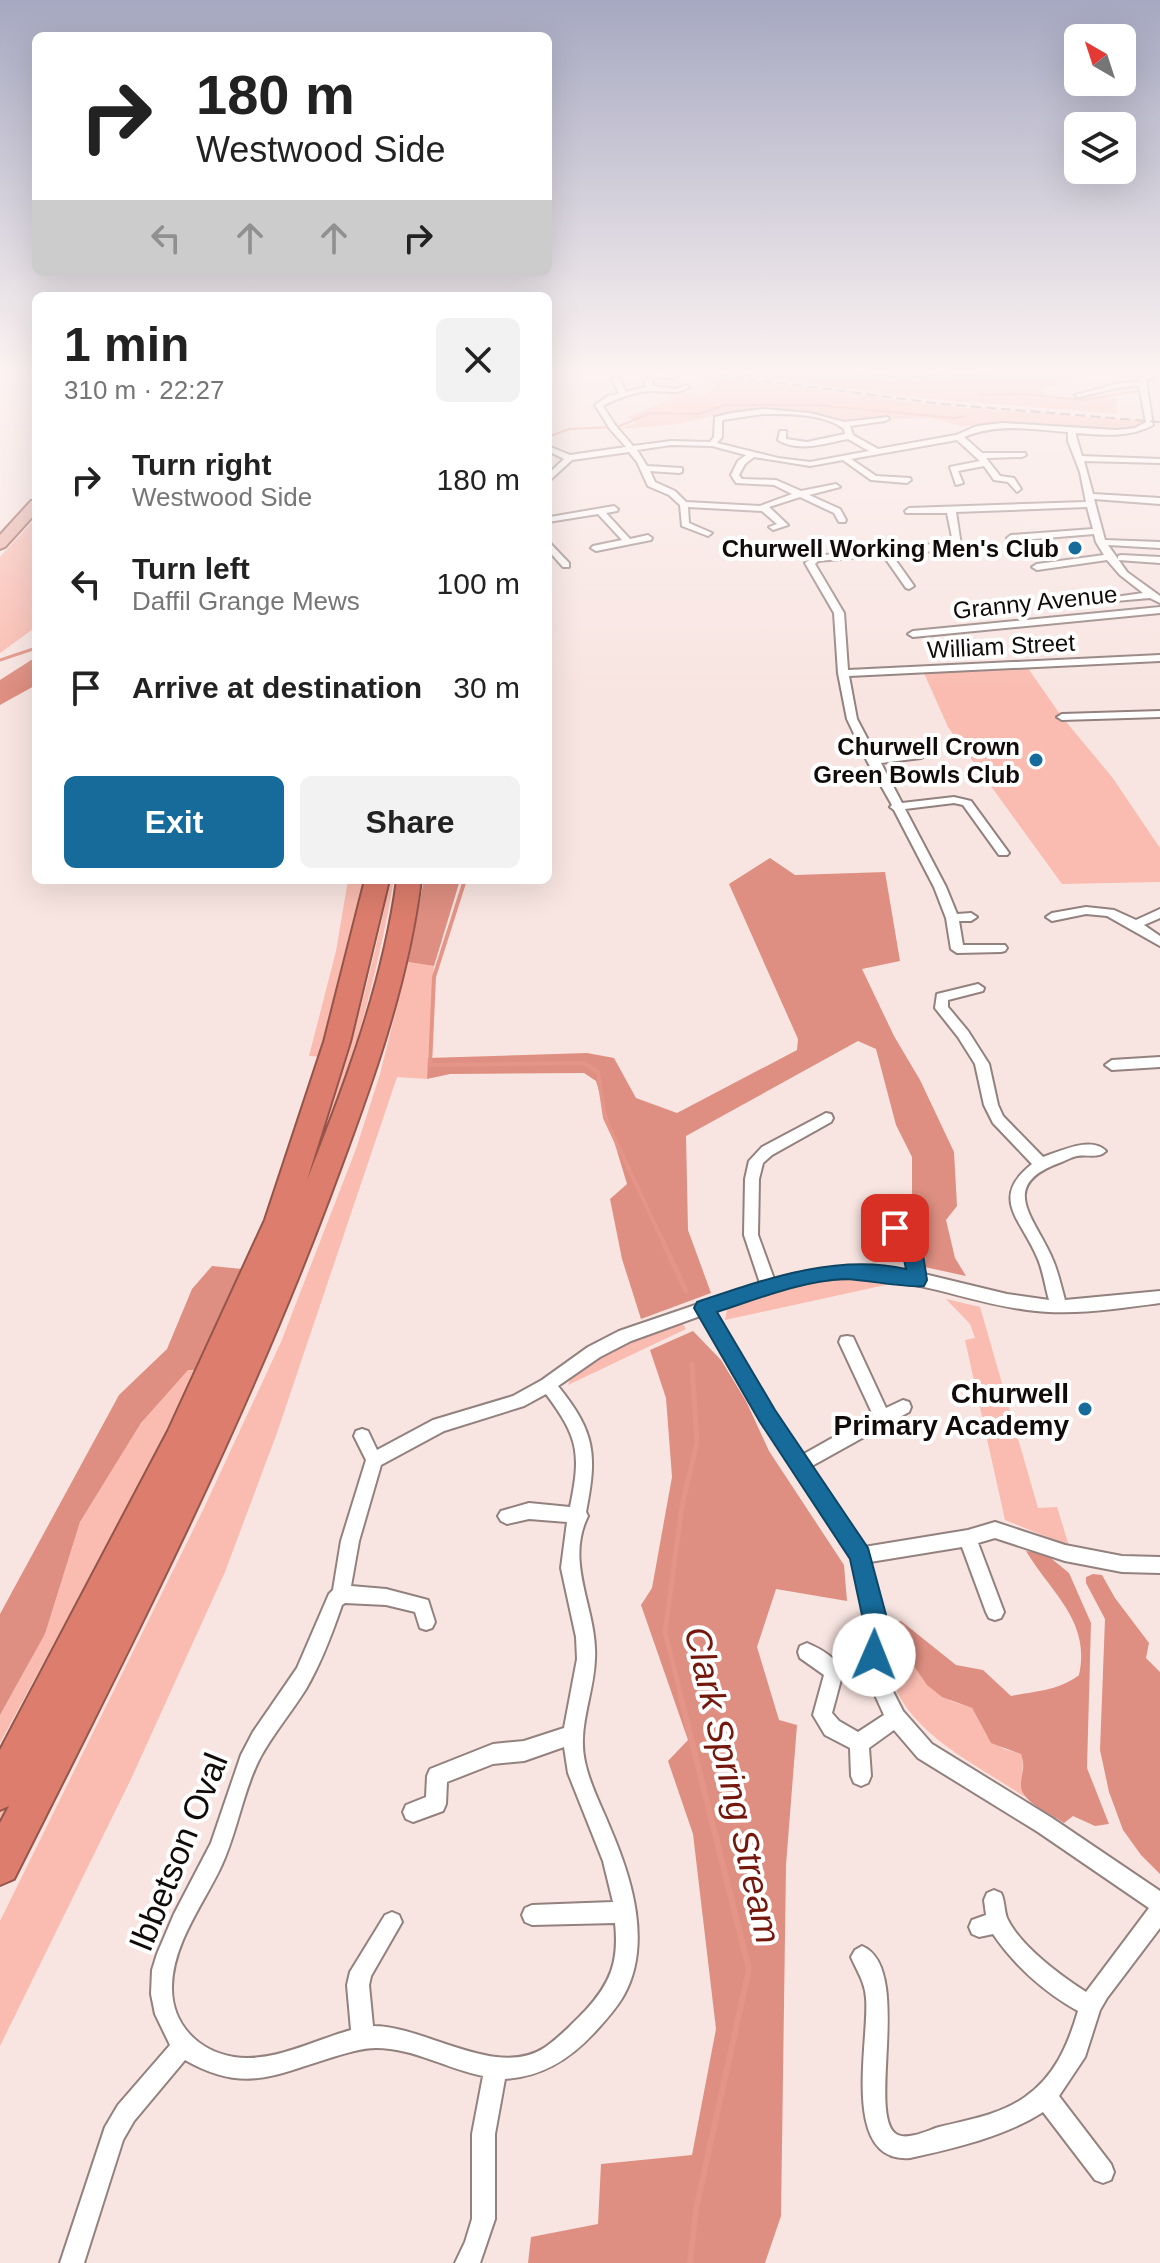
<!DOCTYPE html>
<meta charset="utf-8">
<style>
:root{--surface:#fff;--page:#f2f2f2;--text:#222;--muted:#767676;--accent:#166b9b}
body{margin:0;font-family:Arial,sans-serif;background:var(--page);color:var(--text);height:100vh;display:flex;flex-direction:column;font-size:30px;white-space:nowrap}
*{box-sizing:border-box;margin:0}
p{font-size:26px;color:var(--muted)}
.icon{flex:none;width:44px;height:44px;fill:none;stroke:currentColor;stroke-width:2;stroke-linecap:round;stroke-linejoin:round}
.map{position:relative;flex:1;overflow:hidden}
.panel{position:absolute;left:32px;top:292px;width:520px;height:592px;display:flex;flex-direction:column;background:var(--surface);border-radius:12px;box-shadow:0 8px 32px #0002}
.panel>*{flex:none}
.guide{position:absolute;left:32px;top:32px;width:520px;height:244px;border-radius:12px;box-shadow:0 8px 32px #0002;background:#fff;color:var(--text);overflow:hidden}
.needle{width:52px;rotate:321deg}
.controls{position:absolute;left:1064px;top:24px;display:grid;gap:16px}
.controls a{display:grid;place-items:center;width:72px;height:72px;border-radius:12px;background:var(--surface);box-shadow:0 8px 32px #0002;font-size:40px}
.pin{position:absolute;display:grid;place-items:center;width:68px;height:68px;color:#fff;margin:-34px;border-radius:16px;box-shadow:0 4px 12px #0006}
.me{position:absolute;width:88px;margin:-44px;rotate:1deg;stroke-linejoin:round;filter:drop-shadow(0 0 6px #0008)}
.turn{display:flex;align-items:center;gap:28px;height:168px;padding:0 32px;font-size:36px}
.turn .icon{width:104px;height:104px;stroke-width:2.5}
.turn b{display:block;font-size:56px;line-height:68px}
.lanes{display:flex;align-items:center;height:76px;padding:0 32px;background:#0003;justify-content:center;gap:40px;direction:ltr}
.lanes .off{opacity:.35}
.round{display:grid;place-items:center;flex:none;width:84px;height:84px;border-radius:12px;background:var(--page)}
.headline{display:flex;align-items:center;justify-content:space-between;height:136px;padding:0 32px}
h1{font-size:48px;font-weight:600;line-height:60px}
.primary-button{display:flex;gap:16px;margin-top:auto;padding:16px 32px}
.primary-button a{flex:1;height:92px;border-radius:12px;background:var(--accent);color:#fff;font-size:32px;font-weight:600;line-height:92px;text-align:center}
.primary-button a+a{background:var(--page);color:var(--text)}
ul{padding:0;list-style:none}
li{display:flex;align-items:center;gap:24px;height:104px;padding:0 32px}
li div{flex:1}
li b{display:block;font-size:30px}
li em{font-style:normal}
.map>svg:first-child{display:block}
</style>
<div class="map">
<svg width="1160" height="2263" viewBox="0 0 1160 2263">
<rect width="100%" height="100%" fill="#f8e5e1"/>
<!-- green -->
<g fill="#fabcb0">
<path d="M728,371h97l99,5 89,-5h138c-14,5 -26,-1 -40,1 -24,3 -47,10 -70,18l5,6 71,2v16l-186,-15 -205,-26z"/>
<polygon points="704,375 942,406 1144,421 1138,428 1125,430 1036,423 961,426 931,418 846,421 804,413 756,411 731,412 672,425 617,429 636,424 628,417 669,400 670,397 660,393 662,391 707,395 717,383 699,380"/>
<polygon points="36,518 36,627 0,653 0,557"/>
<polygon points="1025,664 1062,717 1112,777 1160,848 1160,882 1062,884 948,727 923,671"/>
<polygon points="348,880 370,880 324,1057 309,1056 336,951"/>
<path d="M390,880h4c-59,340 -237,644 -394,945v-15c157,-298 327,-595 390,-930z"/>
<polygon points="408,962 434,966 427,1079 397,1077 278,1430 225,1572 131,1779 0,2046 0,1921 203,1510 281,1342 356,1149 380,1074"/>
<polygon points="825,1279 854,1279 890,1284 725,1320 727,1310 732,1306 797,1285"/>
<polygon points="946,1299 980,1307 1038,1508 1057,1507 1069,1546 1005,1520 965,1340 975,1338 970,1324"/>
<path d="M683,1324l3,5 -118,56c11,-31 85,-52 115,-61z"/>
<polygon points="188,1369 196,1370 133,1497 0,1743 0,1715 45,1634 80,1522 141,1423"/>
<path d="M888,1642l6,14 20,10 37,35 21,7 15,28 17,13 17,5c5,16 -3,29 4,43 -55,-37 -145,-76 -137,-155z"/>
</g>
<!-- forest -->
<g fill="#de8f81">
<polygon points="36,657 36,685 0,705 0,680"/>
<polygon points="770,858 795,875 885,872 900,961 862,969 894,1036 920,1080 954,1152 957,1206 946,1220 955,1258 966,1276 920,1266 912,1235 912,1157 896,1125 876,1049 858,1041 686,1136 688,1230 711,1293 641,1319 622,1259 610,1199 627,1184 596,1081 584,1073 450,1074 427,1079 428,1058 587,1053 614,1058 636,1098 677,1113 797,1050 798,1039 729,884"/>
<polygon points="424,880 460,880 434,966 408,962"/>
<polygon points="212,1266 242,1269 196,1370 188,1370 141,1423 80,1522 45,1634 0,1715 0,1614 119,1395 167,1349 192,1289"/>
<polygon points="693,1331 721,1360 746,1401 769,1451 844,1565 847,1601 776,1589 757,1647 779,1720 797,1725 786,1865 781,2216 765,2263 528,2263 531,2237 598,2224 601,2164 692,2155 716,2029 693,1834 668,1761 688,1740 641,1605 652,1588 672,1477 666,1398 650,1350"/>
<path d="M1026,1551l20,3 23,19 22,50 -4,145 22,56 -14,2 -22,-10 -9,7c-11,-8 -43,-21 -43,-37 0,-14 5,-16 0,-32l-30,-11 -19,-35 -30,-11 -15,-12 -13,-19 -20,-10 -6,-14 -1,-19 14,-2 55,44 27,5 28,26c25,-5 47,-5 68,-21 12,-54 -28,-82 -53,-124z"/>
<polygon points="1093,1574 1102,1575 1115,1598 1149,1643 1146,1658 1160,1672 1160,1874 1141,1855 1123,1830 1109,1792 1100,1750 1105,1619 1086,1583 1086,1577"/>
</g>
<g fill="none" stroke-linecap="round" stroke-linejoin="round">
<!-- stream-far4 -->
<g stroke="#e49587" stroke-width="2">
<polyline points="980,395 1021,394 1083,400 1138,391"/>
<polyline points="548,437 569,429 617,427 651,413 699,414 725,405 816,405 955,418 964,416"/>
</g>
<!-- stream-far3 -->
<g stroke="#e49587" stroke-width="3">
<polyline points="0,660 36,648"/>
<polyline points="463,885 465,880"/>
</g>
<!-- stream-far2 -->
<polyline stroke="#e49587" stroke-width="4" points="464,883 434,977 430,1065 584,1063 598,1072 605,1118 664,1244"/>
<!-- stream-far1 -->
<g stroke="#e49587" stroke-width="5">
<polyline points="663,1242 686,1291"/>
<polyline points="681,1696 665,1632 682,1506 697,1442 692,1364"/>
</g>
<!-- stream -->
<polyline stroke="#e49587" stroke-width="6" points="680,1694 749,1969 696,2209 690,2263"/>
<!-- street casing -->
<g stroke="#92817e" stroke-width="4">
<g id="street">
<polygon points="846,371 992,371 988,373 897,376"/>
<path d="M1154,371h6v3l-14,7 7,44c-24,13 -50,10 -77,8v3l6,20 78,3v4l-76,-2 9,33 67,4v6l-66,-5 11,41 55,2v6l-52,-3 19,27 33,24v7l-10,-5 -35,3v-4l28,-4 -23,-18 -13,-15 -70,10 -5,-3 5,-3 67,-9 -8,-13 -2,-8 -83,7 -4,-3 4,-3 82,-6 -6,-22 -131,5 5,33 -8,4 -61,6 22,31 -5,3 -3,-1 -23,-33 -65,6 -3,3 29,49 4,57 312,-15v6l-311,15 8,43 20,38 44,-5 5,3 -5,3 -40,5 21,40 52,-6 17,4 38,52 -2,2h-8l-36,-50 -9,-2 -49,6 41,78 11,27 14,-1 6,4 -6,4h-12l4,24h42l2,3 -2,3 -4,1 -44,1 -6,-4 -5,-31 -12,-31 -40,-77 -4,-3 2,-2 -25,-44 -20,-42 -9,-46 -4,-60 -29,-50 10,-7 138,-14 -6,-29h-41l-1,-2 4,-3 177,-6 -6,-30 -12,-31v-9c-35,-3 -71,-9 -104,5l18,16h43l1,2 -4,2 -36,1 14,18 14,2 7,11 -4,3 -9,-10 -14,-2 -10,-14 -26,5 5,12 -7,2 -6,-18 30,-6 -23,-21 -106,19 25,17 34,2 1,2 -4,3 -36,-3 -28,-20 -33,6 -56,-9 -9,7 -6,11 3,4 34,1 25,11 35,-7 4,3 -31,8 31,14 6,11 -1,2h-6l-5,-9 -34,-16 -31,10 19,18 -15,5 -4,-3 8,-3 -15,-13 -74,-4 1,16 23,10 -4,3 -26,-10 -2,-21 -11,-10 -21,-9 -11,-24 -8,-10 -57,8 -24,22v-8l16,-15 -16,-8v-5l22,9 56,-8 -16,-18 -15,-24 13,-9 11,-2 -7,-15 4,-2 4,2 6,13 20,-5 -2,-6 11,-9 22,5 -4,2 -16,-2 -5,4 1,5 24,3 8,-4 4,2c-13,9 -22,3 -37,4 -15,0 -35,7 -49,15l12,19 18,21 38,-5 39,1 4,-5 1,-20 17,-4 31,-4 47,4 34,9 44,-5 1,2 -4,2 -35,5 3,9 25,14 78,-14 21,-9 25,-3 114,7 19,-2 11,-6 -7,-36 -18,1 -42,10 -4,-2 46,-12 18,-1v-4zM763,414c25,0 60,-1 81,15l1,5 -38,8 -21,-3v-8h-6l-2,9c22,13 47,3 70,-1l21,12 -59,11 -32,-4 -61,-15 5,-6v-17zM671,445l41,1 34,9 -8,6 -7,14 5,8 38,2 18,9 -32,12 -74,-4 -11,-11 -20,-9 -5,-11 29,2 3,-1v-4l-35,-2 -10,-16z"/>
<polygon points="614,506 618,509 617,511 606,513 630,539 648,535 652,538 651,540 596,551 591,548 593,546 622,540 598,514 548,522 550,517"/>
<polygon points="548,541 569,563 569,567 563,567 548,550"/>
<polygon points="1121,555 1160,557 1160,563 1118,560 1118,556"/>
<polygon points="1160,607 1160,613 913,637 908,634 913,631"/>
<polygon points="1160,711 1160,717 1062,720 1057,717 1062,714"/>
<polygon points="1086,907 1114,910 1136,920 1160,909 1160,918 1144,925 1160,936 1160,946 1107,916 1086,914 1052,921 1046,917 1052,913"/>
<path d="M978,984l6,4 -1,3 -35,9v7l20,24 21,33 9,41 5,11 40,41c18,-6 48,-21 63,-6 -8,8 -18,3 -29,5 -6,1 -12,5 -18,7 -62,23 -24,55 -7,95 6,13 9,28 13,42l95,-9v12c-44,6 -89,13 -133,7 -61,-8 -116,-34 -178,-32 -47,1 -91,18 -135,33l59,100 29,44 71,-40 -34,-73 2,-5 6,-1 6,1 33,71 17,-8 6,2 2,5 -2,5 -99,55 54,80 104,-17 27,-8 70,23 57,11 38,1v16l-38,-1 -57,-11 -70,-23 -17,5 26,69 -3,6 -6,2 -6,-2 -3,-6 -24,-65 -92,15 13,53v57l20,39 29,33 120,74 108,73v37l-53,70 -7,12 -15,47 -26,39 52,68 3,8 -3,8 -8,3 -8,-3 -52,-68c-39,25 -88,36 -133,46 -71,6 -40,-120 -44,-160 -1,-16 -9,-27 -15,-41l4,-7 7,-4c53,22 2,174 36,189 11,5 31,-5 41,-8 29,-7 61,-12 86,-30 30,-21 43,-52 53,-86 -33,-18 -64,-46 -85,-77l-14,3 -7,-3 -3,-7 3,-7 14,-5 -2,-15 3,-7 7,-3 7,3c4,8 3,17 6,25 13,28 54,58 79,74l63,-84 -111,-76 -120,-74 -24,-28 -25,18 2,28 -3,7 -7,3 -7,-3 -3,-7 -1,-28 -25,-13 -12,-20 11,-40 -24,-17 -2,-6 2,-6 7,-3c14,6 30,15 36,29l-11,41 7,8 19,11 26,-17 -19,-42v-58l-13,-56 -91,-138 -61,-105 -69,25 -31,16 -42,29c38,47 39,69 28,126l2,4c-24,48 10,94 7,143 -1,35 -18,68 -10,103 5,24 17,45 26,68 21,49 41,114 13,165 -8,14 -19,26 -30,38 -25,27 -53,44 -89,46l-10,55v85l-15,44h-25l10,-21 7,-23v-85l11,-58c-36,-7 -69,-28 -107,-28 -14,0 -29,5 -43,9 -59,18 -88,37 -148,3l-51,61 -11,19 -39,123h-24l45,-136 13,-22 52,-60 -15,-31 -4,-20 1,-24 5,-16 17,-40 37,-71 30,-88 12,-23 44,-64 32,-74 4,-4 8,-49 25,-81 -12,-24 2,-5 6,-2 6,2 9,19 56,-30 80,-24 29,-16 46,-33 31,-16 141,-48 -16,-48 1,-56 4,-18 13,-14 64,-34 5,1 2,4 -2,4 -59,33 -9,8 -4,16 -1,56 16,44c45,-13 88,-16 134,-8l-5,-27 -15,-16 2,-4 5,-2 20,15 9,37 83,20 42,6c-4,-14 -6,-30 -12,-43 -16,-38 -48,-59 -5,-93l-39,-41 -9,-18 -9,-41 -17,-27 -23,-29 2,-14zM546,1394c33,44 35,60 24,113l-41,-4 -28,8 -3,5 3,5 6,3 22,-5 38,3 -6,46 15,69 1,22 -13,69 -40,13 -31,3 -63,25 -3,7 -1,21 -20,8 -3,7 3,7 7,3 30,-11 3,-7 1,-22 46,-18 31,-3 40,-14 4,26 35,88 10,41 -81,3 -7,3 -3,7 3,7 7,3 83,-2c4,38 -4,60 -30,88 -13,13 -26,27 -41,37 -48,31 -119,-22 -171,-22l-4,-41 2,-9 31,-54 -3,-7 -7,-3 -7,3 -35,57 -3,13 4,45c-37,10 -77,33 -117,27 -36,-6 -63,-33 -62,-71 1,-42 30,-80 48,-117 17,-35 22,-75 39,-109 13,-25 32,-47 47,-71 15,-26 26,-55 36,-84l3,-2 41,2 29,7 5,16 6,2 6,-2 3,-6 -7,-22 -42,-11 -35,-3 8,-45 22,-76 63,-34 80,-25z"/>
<polygon points="1160,1057 1160,1067 1112,1070 1105,1065 1112,1060"/>
</g>
</g>
<!-- primary casing -->
<g stroke="#95554a" stroke-width="4">
<polygon id="primary" points="36,500 36,513 5,547 0,549 0,535 31,501"/>
</g>
<!-- highway casing -->
<g stroke="#95554a" stroke-width="4">
<path id="highway" d="M365,880h24l-39,162 -43,138c39,-98 76,-196 90,-300h24c-14,111 -53,215 -92,319 -88,234 -203,457 -315,680l-14,6v-62l9,-17 -9,4v-60l168,-319 97,-211 59,-178z"/>
</g>
<!-- street -->
<use href="#street" fill="#fff" fill-rule="evenodd"/>
<!-- primary -->
<use href="#primary" fill="#eab1a7" fill-rule="evenodd"/>
<!-- highway -->
<use href="#highway" fill="#dc7d6d" fill-rule="evenodd"/>
<!-- rail -->
<polyline stroke="#887b79" stroke-width="2" stroke-dasharray="10 5" stroke-linecap="butt" points="688,371 942,404 1160,422"/>
</g>
<!-- sky -->
<linearGradient id="sky" x2="0" y2="1"><stop stop-color="#a6a8c1"/><stop offset="0.54" stop-color="#fcf3f2"/><stop offset="1" stop-color="#fcf3f2" stop-opacity="0"/></linearGradient>
<rect width="1160" height="688" fill="url(#sky)"/>
<!-- route -->
<path fill="#166b9b" stroke="#0e4665" stroke-width="2" d="M895,1221c28,9 28,35 32,59l-3,6c-11,3 -62,-7 -80,-7 -43,2 -87,20 -127,33l58,98 93,138 18,67v40l-4,8 -8,3 -9,-3 -3,-8v-40l-12,-56 -90,-137 -66,-114 3,-6c66,-22 139,-49 209,-33l-5,-24 -15,-17 2,-5z"/>
<!-- markers -->
<g fill="#166b9b" stroke="#fff" stroke-width="3">
<circle cx="1075" cy="548" r="8"/>
<circle cx="1036" cy="760" r="8"/>
<circle cx="1085" cy="1409" r="8"/>
</g>
<g text-anchor="middle" dominant-baseline="central" stroke-width="8" stroke-linejoin="round" paint-order="stroke">
<!-- far-poi labels -->
<g font-size="24" font-weight="bold" fill="#110b0a" stroke="#fff" text-anchor="end">
<text x="1059" y="548">Churwell Working Men's Club</text>
<text x="1020" y="746">Churwell Crown<tspan x="1020" dy="28">Green Bowls Club</tspan></text>
</g>
<!-- far-street labels -->
<g font-size="24" fill="#110b0a" stroke="#fff">
<text transform="translate(1035 602) rotate(-6)">Granny Avenue</text>
<text transform="translate(1001 646) rotate(-3)">William Street</text>
</g>
<!-- poi labels -->
<g font-size="28" font-weight="bold" fill="#110b0a" stroke="#fff" text-anchor="end">
<text x="1069" y="1393">Churwell<tspan x="1069" dy="32">Primary Academy</tspan></text>
</g>
<!-- near-street labels -->
<g font-size="34" fill="#110b0a" stroke="#fff">
<text transform="translate(178 1852) rotate(-68)">Ibbetson Oval</text>
</g>
<!-- near-water labels -->
<g font-size="36" font-style="italic" fill="#74170d" stroke="#fff">
<text transform="translate(733 1785) rotate(77)">Clark Spring Stream</text>
</g>
</g>
</svg>
<div class="controls">
<a><svg class="needle" viewBox="-14 -14 28 28"><path d="M0-13l5 13h-10z" fill="#e53935"/><path d="M0 13l5-13h-10z" fill="#767676"/></svg></a>
<a><svg class="icon" aria-label="layers" viewBox="0 0 24 24"><path d="M12 4l9 5-9 5-9-5zM3 14l9 5 9-5"/></svg></a>
</div>
<div class="pin" style="left:895px;top:1228px;background:#d93025"><svg class="icon" aria-label="arrive" viewBox="0 0 24 24"><path d="M6 21V4h12l-3 4 3 4H6"/></svg></div>
<svg class="me" style="left:874px;top:1655px" viewBox="-20 -20 40 40"><circle r="19" fill="#fff"/><path d="M0-13L10 11 0 6-10 11z" fill="#166b9b"/></svg>
<div class="guide">
<div class="turn"><svg class="icon" aria-label="right" viewBox="0 0 24 24"><path d="M7 20v-9h11M14 6l5 5-5 5"/></svg><div><b>180 m</b>Westwood Side</div></div>
<div class="lanes"><svg class="icon off" aria-label="left" viewBox="0 0 24 24"><path d="M17 20v-9H6M10 6l-5 5 5 5"/></svg><svg class="icon off" aria-label="ahead" viewBox="0 0 24 24"><path d="M12 20V5M6 11l6-6 6 6"/></svg><svg class="icon off" aria-label="ahead" viewBox="0 0 24 24"><path d="M12 20V5M6 11l6-6 6 6"/></svg><svg class="icon" aria-label="right" viewBox="0 0 24 24"><path d="M7 20v-9h11M14 6l5 5-5 5"/></svg></div>
</div>
<section class="panel">
<div class="headline"><div><h1>1 min</h1><p>310 m · 22:27</p></div><a class="round"><svg class="icon" aria-label="close" viewBox="0 0 24 24"><path d="M6 6l12 12M18 6L6 18"/></svg></a></div>
<ul>
<li><svg class="icon" aria-label="right" viewBox="0 0 24 24"><path d="M7 20v-9h11M14 6l5 5-5 5"/></svg><div><b>Turn right</b><p>Westwood Side</p></div><em>180 m</em></li>
<li><svg class="icon" aria-label="left" viewBox="0 0 24 24"><path d="M17 20v-9H6M10 6l-5 5 5 5"/></svg><div><b>Turn left</b><p>Daffil Grange Mews</p></div><em>100 m</em></li>
<li><svg class="icon" aria-label="arrive" viewBox="0 0 24 24"><path d="M6 21V4h12l-3 4 3 4H6"/></svg><div><b>Arrive at destination</b></div><em>30 m</em></li>
</ul>
<div class="primary-button"><a>Exit</a><a>Share</a></div>
</section>
</div>
